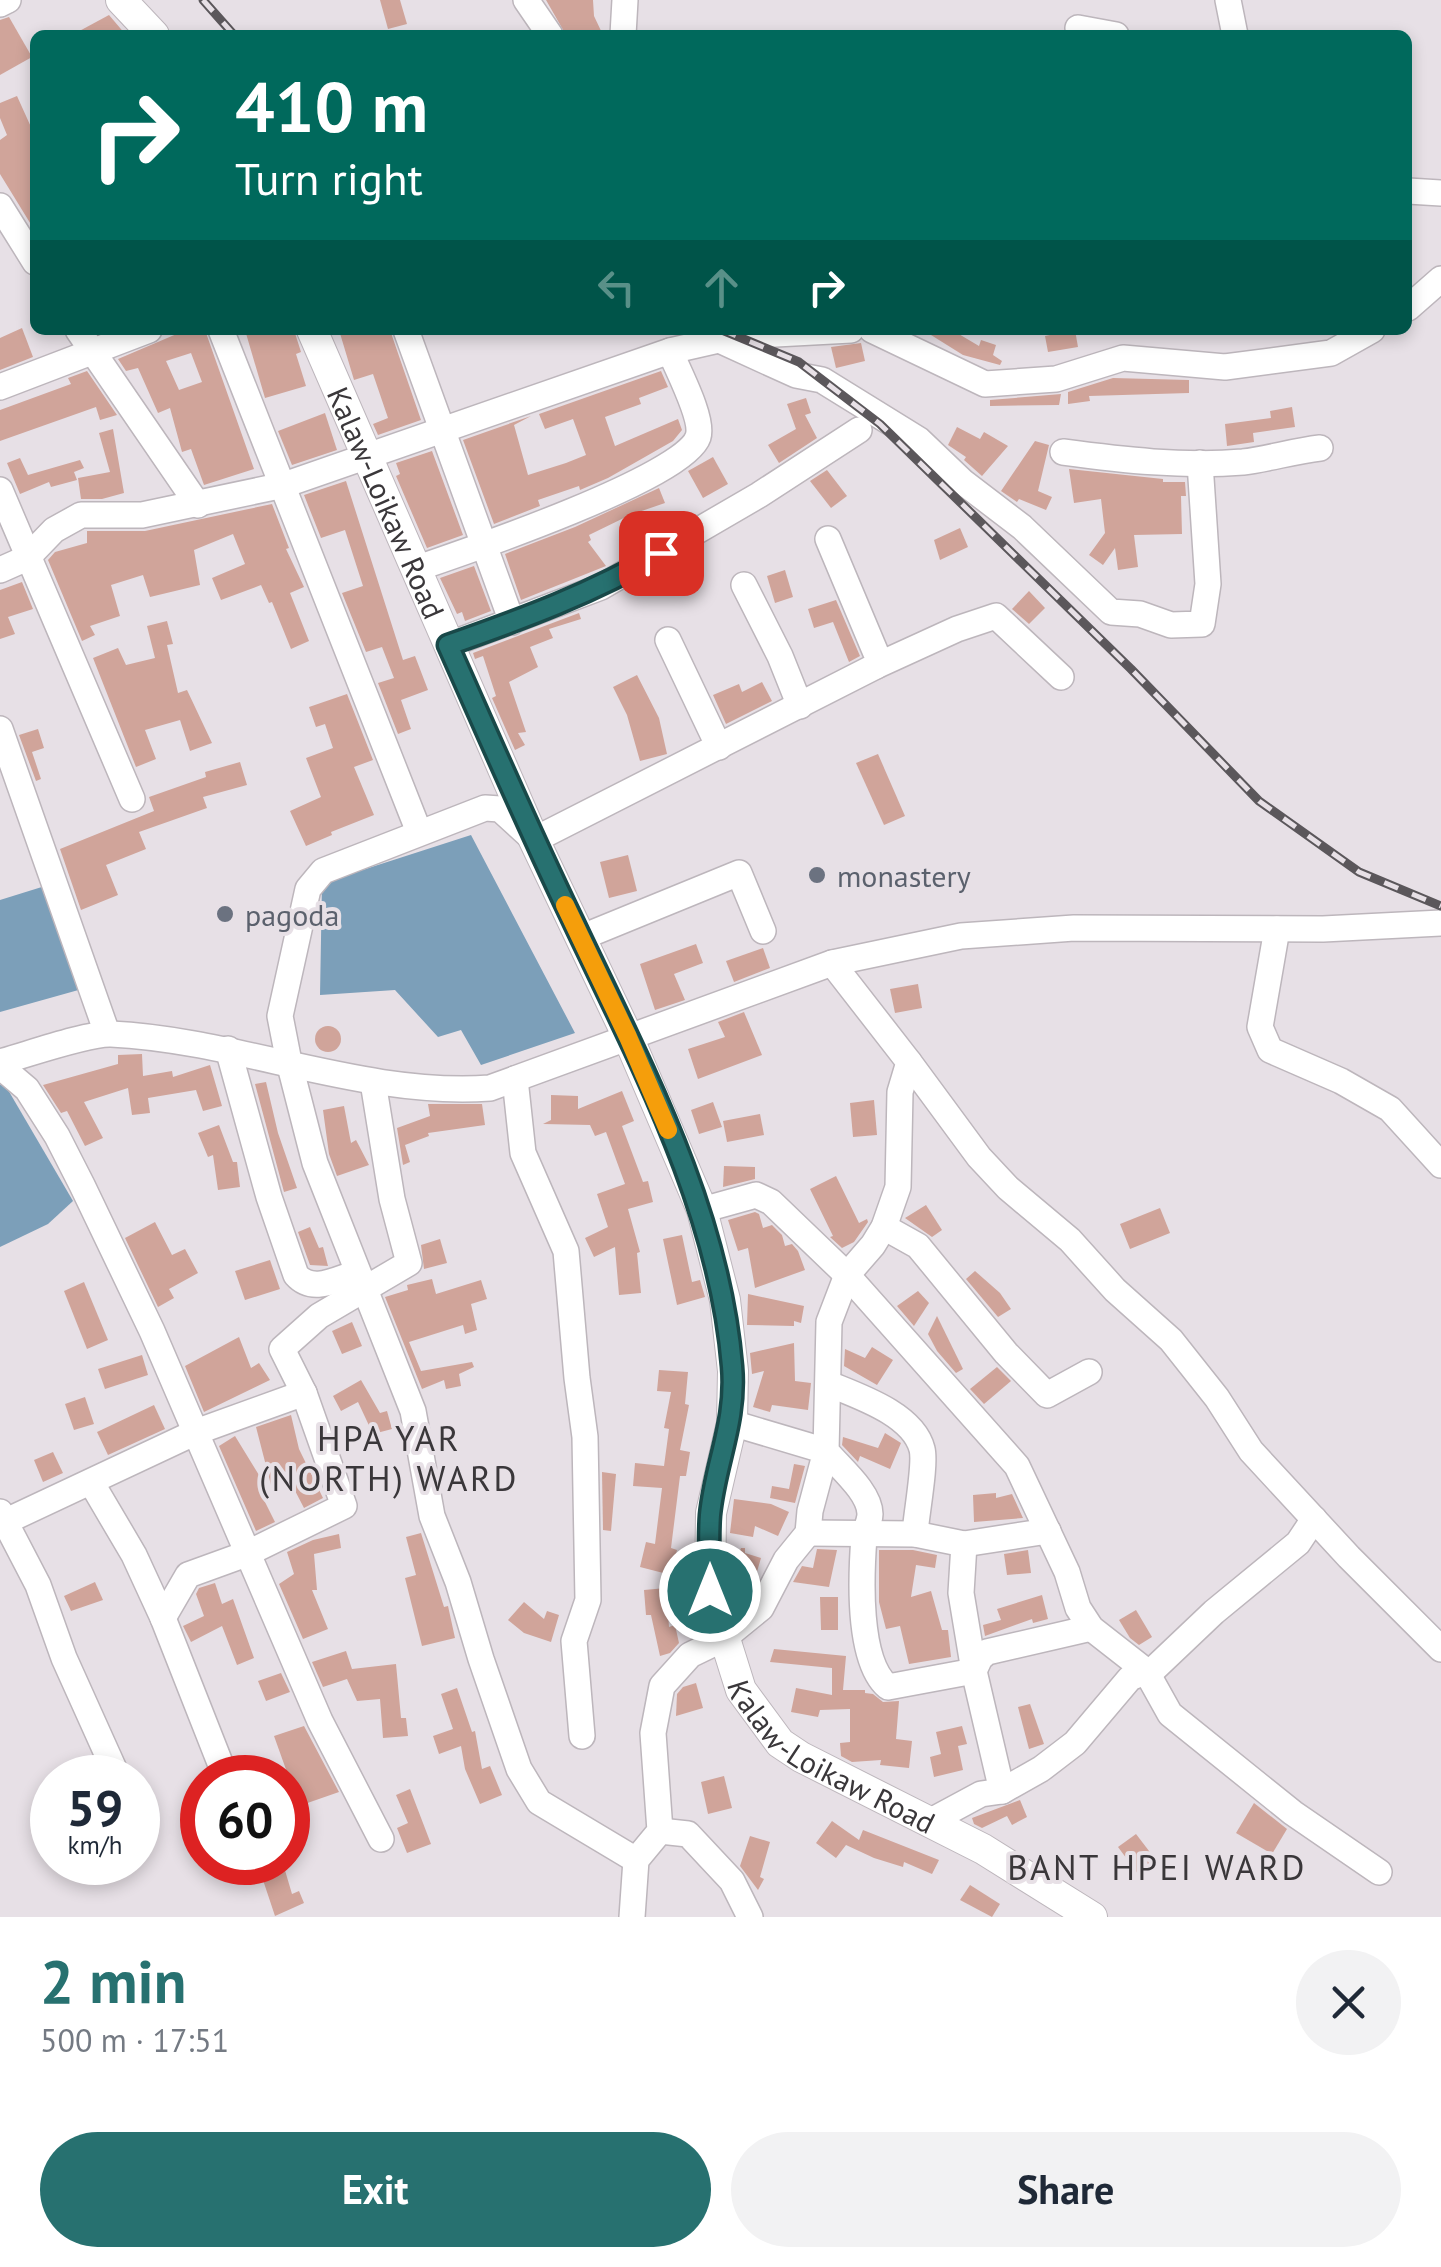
<!DOCTYPE html>
<meta charset="utf-8">
<style>
:root{--surface:#fff;--page:#f2f2f3;--text:#1f2937;--muted:#747a83;--accent:#277170}
body{margin:0;font-family:"PT Sans",sans-serif;background:var(--page);color:var(--text);height:100vh;display:flex;flex-direction:column;font-size:38px;white-space:nowrap}
*{box-sizing:border-box;margin:0}
p{font-size:32px;color:var(--muted)}
.icon{flex:none;width:55px;height:55px;fill:none;stroke:currentColor;stroke-width:2;stroke-linecap:round;stroke-linejoin:round}
.map{position:relative;height:1917px;overflow:hidden}
.panel{display:flex;flex-direction:column;background:var(--surface);flex:1}
.panel>*{flex:none}
.banner{position:absolute;left:30px;top:30px;width:1382px;height:305px;border-radius:15px;box-shadow:0 5px 15px #0003;background:#00695c;color:#fff;overflow:hidden}
.speed{position:absolute;left:30px;top:1755px;display:flex;gap:20px;font-size:50px;font-weight:700;text-align:center}
.speed>*{display:grid;place-content:center;width:130px;height:130px;border-radius:50%;background:var(--surface);box-shadow:0 5px 15px #0003;line-height:1}
.speed small{font-size:25px;font-weight:400}
.speed .limit{border:15px solid #d22;background:#fff;color:#111}
.pin{position:absolute;display:grid;place-items:center;width:85px;height:85px;color:#fff;margin:-42px;border-radius:20px;box-shadow:0 5px 15px #0006}
.me{position:absolute;width:110px;margin:-55px;rotate:0deg;stroke-linejoin:round;filter:drop-shadow(0 0 8px #0008)}
.turn{display:flex;align-items:center;gap:35px;height:210px;padding:0 40px;font-size:45px}
.turn .icon{width:130px;height:130px;stroke-width:2.5}
.turn b{display:block;font-size:70px;line-height:85px}
.lanes{display:flex;align-items:center;height:95px;padding:0 40px;background:#0003;justify-content:center;gap:50px;direction:ltr}
.lanes .off{opacity:.35}
.round{display:grid;place-items:center;flex:none;width:105px;height:105px;border-radius:52px;background:var(--page)}
.overview{display:flex;align-items:center;justify-content:space-between;height:170px;padding:0 40px}
h1{font-size:60px;font-weight:800;line-height:75px;color:var(--accent)}
.button{display:flex;gap:20px;margin-top:auto;padding:20px 40px}
.button a{flex:1;height:115px;border-radius:60px;background:var(--accent);color:#fff;font-size:40px;font-weight:800;line-height:115px;text-align:center}
.button a+a{background:var(--page);color:var(--text)}
.map>svg:first-child{display:block}
</style>
<div class="map">
<svg width="1441" height="1917" viewBox="0 0 1441 1917">
<rect width="100%" height="100%" fill="#e7e0e6"/>
<!-- water -->
<g fill="#7c9fb9">
<polygon points="471,835 575,1033 481,1065 461,1030 438,1037 395,990 320,995 322,883"/>
<polygon points="45,886 82,989 0,1012 0,900"/>
<polygon points="4,1083 73,1201 48,1224 0,1247 0,1085"/>
</g>
<!-- building -->
<g fill="#d0a49a" fill-rule="evenodd">
<polygon points="380,0 400,0 407,24 388,29"/>
<polygon points="546,0 593,0 594,16 603,35 566,35"/>
<polygon points="109,15 126,35 72,35"/>
<polygon points="9,17 32,57 0,75 0,20"/>
<polygon points="17,96 31,127 35,124 35,231 0,174 0,140 7,135 0,118 0,103"/>
<polygon points="22,328 33,357 0,370 0,338"/>
<path d="M186,330h19l49,139 -50,16 -13,-36 -9,3 -12,-44 -12,5 -20,-45 -12,3 -8,-12zM191,353l11,29 -23,8 -13,-29z"/>
<polygon points="245,330 294,330 301,352 296,354 306,386 265,398"/>
<polygon points="339,330 390,330 421,420 378,435 373,424 388,418 373,374 354,380"/>
<polygon points="923,330 952,330 979,346 981,340 996,345 993,355 1002,361 1000,365 963,355"/>
<polygon points="1075,330 1078,347 1048,352 1045,336"/>
<polygon points="861,343 865,361 836,368 831,347"/>
<polygon points="87,371 117,415 100,420 96,407 0,441 0,410 71,384 68,378"/>
<polygon points="661,371 668,387 639,398 641,404 605,417 615,446 678,419 682,430 673,441 608,478 580,490 579,486 538,500 540,506 494,524 463,440 531,416 514,425 528,475 566,463 586,455 573,419 545,429 539,414"/>
<polygon points="1113,378 1189,380 1189,393 1089,396 1090,401 1068,404 1068,392"/>
<polygon points="1061,394 1059,405 990,406 990,400"/>
<polygon points="806,398 811,413 805,415 817,438 779,463 768,445 796,429 787,404"/>
<polygon points="1292,407 1295,427 1253,433 1254,442 1227,446 1225,424 1271,418 1270,411"/>
<polygon points="325,413 337,450 292,465 278,431"/>
<polygon points="957,427 980,439 984,432 1008,446 982,476 964,460 966,457 948,445"/>
<polygon points="113,429 124,493 102,499 81,499 78,478 110,472 99,433"/>
<polygon points="1035,441 1049,445 1038,491 1052,497 1046,510 1019,499 1017,502 1001,491"/>
<polygon points="432,451 463,535 427,548 396,476 400,474 396,463"/>
<polygon points="713,457 728,484 703,498 688,471"/>
<polygon points="20,458 28,475 80,460 84,468 74,472 77,480 51,487 49,482 20,494 7,463"/>
<polygon points="1069,469 1163,479 1163,482 1185,482 1186,496 1181,496 1182,534 1134,535 1138,567 1118,570 1115,548 1103,565 1089,555 1105,533 1101,499 1074,503"/>
<polygon points="827,470 847,496 831,508 810,481"/>
<polygon points="346,481 403,660 415,656 428,690 401,700 411,729 398,734 378,683 394,678 382,647 366,652 342,593 363,586 345,530 321,538 304,495"/>
<polygon points="659,488 665,503 630,515 589,535 591,540 588,542 606,566 521,600 505,554 575,527"/>
<polygon points="272,504 289,548 286,549 304,587 290,593 309,641 291,649 272,602 269,603 261,585 221,600 212,578 245,564 233,534 194,550 200,585 150,597 143,575 111,585 120,616 90,626 95,635 82,641 48,560 55,552 87,543 87,531 145,531"/>
<polygon points="960,528 968,547 940,560 934,540"/>
<polygon points="474,566 491,611 465,621 462,612 457,614 440,578"/>
<polygon points="785,570 793,597 775,603 767,576"/>
<polygon points="22,582 33,609 8,617 15,634 0,639 0,590"/>
<polygon points="1029,591 1045,608 1029,624 1012,609"/>
<polygon points="836,600 860,656 849,662 833,622 814,628 808,609"/>
<polygon points="579,613 581,619 549,629 553,638 530,647 538,667 509,682 526,732 518,733 525,745 515,750 492,698 496,696 483,656 475,659 473,653"/>
<polygon points="167,621 173,644 167,645 178,693 187,690 212,743 190,751 180,720 145,730 156,759 136,767 93,658 118,648 126,665 155,658 147,626"/>
<polygon points="637,675 659,718 667,754 640,761 627,715 613,687"/>
<polygon points="762,682 772,701 726,724 713,695 739,684 742,692"/>
<polygon points="347,694 373,760 354,767 374,815 331,832 332,835 306,846 290,811 321,797 306,758 333,748 325,724 316,727 309,707"/>
<polygon points="38,729 44,748 32,752 41,779 36,781 19,735"/>
<polygon points="878,754 905,816 884,825 856,763"/>
<polygon points="240,762 247,785 203,797 207,808 139,832 146,849 106,865 118,895 81,910 60,849 154,811 149,797 206,777 205,772"/>
<polygon points="628,855 637,891 609,898 600,862"/>
<polygon points="696,944 703,963 674,974 685,1000 655,1010 640,964"/>
<polygon points="763,948 770,968 734,982 726,961"/>
<polygon points="918,984 922,1008 895,1013 890,989"/>
<polygon points="744,1012 762,1055 698,1079 688,1049 725,1037 718,1022"/>
<circle cx="328" cy="1039" r="13"/>
<polygon points="142,1054 143,1076 172,1071 173,1077 210,1065 222,1106 203,1111 196,1090 148,1098 150,1113 132,1115 128,1088 84,1102 103,1138 85,1146 67,1111 61,1113 43,1085 118,1064 118,1055"/>
<polygon points="266,1082 278,1133 297,1188 284,1192 255,1084"/>
<polygon points="622,1091 634,1121 622,1126 643,1182 648,1181 653,1202 628,1209 640,1252 637,1253 641,1293 619,1295 615,1247 594,1257 585,1238 608,1227 597,1194 625,1184 606,1132 595,1136 590,1125 543,1124 551,1120 551,1095 578,1096 578,1109"/>
<polygon points="874,1100 877,1135 853,1137 850,1103"/>
<polygon points="713,1102 722,1127 699,1134 691,1110"/>
<polygon points="428,1104 482,1104 485,1125 428,1133 429,1136 405,1145 410,1162 403,1165 397,1128 430,1116"/>
<polygon points="344,1106 351,1143 356,1140 369,1165 337,1176 329,1154 323,1110"/>
<polygon points="760,1114 764,1135 727,1142 723,1121"/>
<polygon points="219,1125 233,1162 237,1162 240,1187 218,1190 213,1155 208,1157 198,1133"/>
<polygon points="724,1166 755,1167 755,1179 723,1187"/>
<polygon points="836,1176 859,1223 867,1219 868,1222 854,1242 842,1248 830,1237 833,1236 810,1189"/>
<polygon points="926,1205 942,1230 932,1237 905,1218"/>
<polygon points="1160,1208 1170,1233 1130,1249 1120,1224"/>
<polygon points="755,1212 759,1214 763,1228 772,1225 782,1235 785,1246 792,1244 798,1251 805,1270 755,1288 748,1248 738,1251 728,1220"/>
<polygon points="155,1222 172,1255 185,1249 198,1273 169,1289 174,1298 158,1307 125,1238"/>
<polygon points="310,1227 319,1248 323,1247 328,1266 310,1265 298,1232"/>
<polygon points="682,1235 692,1282 700,1280 705,1297 677,1305 663,1239"/>
<polygon points="440,1239 447,1263 424,1269 421,1245"/>
<polygon points="270,1260 280,1289 245,1300 235,1271"/>
<polygon points="975,1271 1000,1293 1011,1309 998,1317 966,1279"/>
<polygon points="432,1279 436,1294 481,1280 487,1299 471,1304 477,1330 465,1334 463,1325 409,1342 421,1371 472,1362 474,1367 459,1374 461,1386 446,1389 444,1380 422,1389 385,1297 408,1290 407,1285"/>
<polygon points="84,1282 108,1340 87,1349 64,1291"/>
<polygon points="918,1291 929,1303 914,1326 897,1306"/>
<polygon points="748,1294 804,1306 801,1323 794,1321 794,1326 747,1325"/>
<polygon points="937,1316 963,1369 956,1373 937,1351 928,1334"/>
<polygon points="352,1322 362,1346 342,1354 332,1331"/>
<polygon points="239,1337 251,1368 259,1363 270,1380 204,1412 185,1366"/>
<polygon points="794,1343 795,1381 811,1383 808,1410 772,1405 770,1412 753,1407 764,1371 752,1374 750,1353"/>
<polygon points="872,1347 893,1360 877,1385 844,1366 845,1349 865,1358"/>
<polygon points="142,1355 148,1375 105,1389 98,1369"/>
<polygon points="997,1367 1011,1381 984,1404 970,1389"/>
<polygon points="659,1370 688,1372 685,1404 689,1405 680,1450 690,1452 686,1476 680,1476 671,1548 677,1550 671,1575 640,1567 646,1542 655,1544 662,1488 633,1486 635,1463 664,1466 669,1429 664,1428 671,1392 657,1391"/>
<polygon points="361,1380 380,1413 387,1411 392,1429 373,1434 358,1402 341,1411 333,1396"/>
<polygon points="85,1397 94,1424 74,1430 65,1404"/>
<polygon points="154,1405 165,1429 108,1455 97,1432"/>
<polygon points="291,1415 299,1449 323,1498 304,1508 291,1483 286,1486 282,1478 271,1485 256,1427"/>
<polygon points="885,1433 901,1443 890,1469 860,1456 858,1462 842,1445 843,1437 878,1448"/>
<polygon points="235,1436 267,1488 260,1492 275,1522 256,1531 219,1446"/>
<polygon points="53,1452 63,1473 43,1482 34,1460"/>
<polygon points="794,1464 805,1466 795,1503 770,1498 772,1486 789,1489"/>
<polygon points="602,1472 616,1474 611,1531 603,1530"/>
<polygon points="996,1493 996,1498 1012,1494 1023,1518 974,1522 973,1495"/>
<polygon points="734,1499 771,1504 789,1512 778,1536 755,1526 753,1537 730,1533"/>
<polygon points="421,1533 444,1607 448,1606 455,1638 422,1646 405,1578 416,1575 406,1537"/>
<polygon points="339,1534 341,1548 314,1554 317,1590 312,1590 328,1629 303,1639 279,1584 294,1574 287,1552 313,1540"/>
<polygon points="741,1548 745,1548 745,1553 761,1558 756,1575 745,1572 745,1600 735,1608 729,1585"/>
<polygon points="817,1549 837,1550 829,1587 793,1582 802,1566 813,1568"/>
<polygon points="879,1550 913,1550 937,1555 935,1568 916,1565 911,1597 931,1591 942,1630 948,1630 951,1657 909,1664 900,1626 886,1629 879,1602"/>
<polygon points="1028,1550 1031,1573 1007,1575 1004,1554"/>
<polygon points="95,1582 103,1600 71,1611 64,1596"/>
<polygon points="215,1583 222,1604 233,1599 254,1658 237,1665 222,1626 191,1642 183,1626 204,1616 196,1594 199,1588"/>
<polygon points="666,1588 669,1627 675,1625 679,1643 670,1653 660,1656 651,1615 646,1615 644,1590"/>
<polygon points="1042,1595 1048,1619 1033,1623 1032,1619 985,1636 983,1625 1001,1620 997,1609"/>
<polygon points="820,1597 838,1597 838,1630 821,1630"/>
<polygon points="524,1602 544,1619 547,1611 559,1615 551,1642 524,1633 508,1620"/>
<polygon points="1136,1610 1152,1637 1139,1645 1130,1638 1119,1620"/>
<polygon points="774,1649 846,1656 843,1690 865,1690 865,1693 873,1694 883,1702 899,1701 896,1739 912,1741 909,1768 880,1765 881,1760 852,1762 841,1756 840,1743 850,1742 850,1709 820,1710 818,1717 791,1712 796,1688 832,1695 832,1668 770,1662"/>
<polygon points="346,1651 352,1669 396,1664 401,1718 406,1718 408,1736 383,1738 380,1699 357,1701 347,1679 323,1687 312,1662"/>
<polygon points="281,1673 290,1692 266,1701 258,1681"/>
<polygon points="696,1683 703,1708 676,1716 677,1694 683,1687"/>
<polygon points="457,1688 472,1732 475,1731 482,1769 490,1766 502,1795 480,1804 465,1769 461,1746 439,1754 433,1736 453,1729 441,1694"/>
<polygon points="1030,1704 1044,1744 1029,1749 1018,1707"/>
<polygon points="304,1726 339,1792 296,1807 304,1827 288,1834 288,1788 289,1791 293,1789 274,1736"/>
<polygon points="962,1726 967,1744 958,1746 963,1770 934,1777 930,1757 941,1754 936,1732"/>
<polygon points="724,1776 732,1808 708,1814 701,1782"/>
<polygon points="410,1789 431,1844 407,1853 397,1828 408,1823 396,1795"/>
<polygon points="1020,1800 1027,1817 1012,1825 1007,1816 982,1828 974,1824 972,1818"/>
<polygon points="1254,1803 1287,1829 1272,1854 1236,1833"/>
<polygon points="832,1821 859,1840 863,1830 939,1860 932,1874 904,1862 903,1867 874,1858 846,1845 836,1858 816,1843"/>
<polygon points="1136,1834 1159,1864 1141,1878 1118,1847"/>
<polygon points="750,1836 770,1842 760,1877 764,1879 758,1890 740,1866"/>
<polygon points="284,1867 292,1894 299,1891 304,1903 275,1916 261,1874"/>
<polygon points="970,1885 1000,1904 992,1917 960,1900"/>
</g>
<g fill="none" stroke-linecap="round" stroke-linejoin="round">
<!-- minor casing -->
<g stroke="#bdb6bc" stroke-width="28">
<g id="minor">
<polyline points="526,0 550,35"/>
<polyline points="1228,0 1235,35"/>
<polyline points="0,4 8,0"/>
<polyline points="1078,28 1116,35"/>
<polyline points="623,35 625,0"/>
<polyline points="1408,191 1441,193"/>
<polyline points="0,206 35,262"/>
<polyline points="1408,308 1441,279"/>
<polyline points="78,330 198,505"/>
<polyline points="221,330 419,832"/>
<polyline points="406,330 512,622"/>
<polyline points="872,330 985,384 1056,379 1123,358 1225,367 1331,353 1372,330"/>
<polyline points="717,339 796,375 822,380 919,440 963,482 1022,527 1111,612 1140,614 1171,625 1202,624 1208,584 1200,463"/>
<polyline points="0,387 149,330"/>
<path d="M1063,452c60,8 120,15 180,10 25,-3 51,-11 77,-14"/>
<polyline points="0,490 132,799"/>
<path d="M415,569c47,-16 269,-91 283,-132 6,-18 -20,-66 -28,-86"/>
<polyline points="0,570 27,558 54,530 81,515 142,515 284,485 670,351 736,336 851,330"/>
<polyline points="744,585 780,656 800,706"/>
<polyline points="668,640 719,747"/>
<polyline points="448,645 601,587 759,495 859,430"/>
<polyline points="876,666 957,629 996,616 1061,677"/>
<polyline points="0,729 107,1033"/>
<polyline points="1277,929 1260,1027 1270,1050 1341,1081 1390,1109 1441,1165"/>
<polyline points="580,938 739,873 763,931"/>
<path d="M832,963l77,99 -9,30 -2,95 -14,40 -11,18 -26,30 -18,47 -3,129c13,16 44,41 44,63 0,8 -5,16 -6,23 -3,39 -7,124 24,150l86,-16 6,-13 7,-6 104,-24"/>
<path d="M228,1049l41,148 27,78c17,19 40,4 61,-2"/>
<path d="M0,1062c26,-7 88,-29 111,-28 128,6 250,63 379,54l342,-125 129,-27 113,-8 249,1 118,-6"/>
<polyline points="909,1062 979,1157 1008,1188 1070,1240 1115,1290 1171,1340 1217,1398 1251,1451 1349,1557 1441,1649"/>
<polyline points="0,1066 27,1089 57,1136 82,1185 152,1331 320,1721 381,1839"/>
<polyline points="515,1079 523,1153 566,1251 577,1378 585,1437 588,1600 574,1641 582,1736"/>
<polyline points="702,1210 756,1195 771,1202 847,1275 1017,1466 1067,1572 1078,1608 1091,1628 1146,1671 1170,1714 1293,1813 1379,1872"/>
<polyline points="884,1227 918,1246 1006,1353 1047,1395 1089,1372"/>
<path d="M829,1384c29,12 84,30 93,65 4,15 -6,66 -7,85"/>
<polyline points="91,1482 134,1555 163,1618 226,1778"/>
<polyline points="0,1512 38,1585 64,1658 118,1778"/>
<polyline points="0,1524 196,1432 304,1393"/>
<polyline points="808,1533 915,1534 964,1544 1048,1531"/>
<polyline points="964,1544 961,1593 974,1671 1002,1791"/>
<polyline points="163,1618 188,1575 246,1554 344,1506 304,1393 282,1349 319,1316 409,1263 392,1199 373,1082"/>
<polyline points="929,1822 981,1794 1002,1791 1041,1769 1075,1743 1130,1678 1155,1668 1214,1612 1298,1543 1314,1519"/>
<polyline points="660,1831 688,1834 732,1881 750,1917"/>
<polyline points="636,1860 539,1802 519,1769 481,1659 458,1582 432,1516 413,1411 315,1163 289,1062 280,1016 308,889 323,871 485,808 500,809 534,840 876,666 878,658 828,539"/>
<polyline points="632,1917 636,1860 660,1831 653,1733 662,1686 690,1655 723,1639 761,1608 786,1560 808,1533 810,1511 826,1451 732,1423"/>
</g>
</g>
<!-- major casing -->
<g stroke="#bdb6bc" stroke-width="32">
<g id="major">
<polyline points="121,0 154,35"/>
<path id="s1" d="M312,330l222,510 94,197 74,173 23,90 8,71 -1,52 -21,90 -1,78 31,99 39,53 21,14 182,92 109,68"/>
</g>
</g>
<!-- minor -->
<use href="#minor" stroke="#fff" stroke-width="25"/>
<!-- major -->
<use href="#major" stroke="#fff" stroke-width="30"/>
<!-- rail casing -->
<g stroke="#5b575b" stroke-width="9">
<g id="rail">
<polyline points="203,0 234,35"/>
<polyline points="722,330 799,362 880,424 1131,669 1259,801 1359,872 1441,906"/>
</g>
</g>
<!-- rail -->
<use href="#rail" stroke="#e7e0e6" stroke-width="5" stroke-dasharray="15" stroke-linecap="butt"/>
</g>
<g fill="none" stroke-linecap="round" stroke-linejoin="round">
<!-- route casing -->
<g stroke="#194949" stroke-width="25">
<path id="route" d="M661,553c-68,40 -139,66 -213,92 41,92 81,185 125,276 67,142 146,287 159,445 5,56 -17,97 -22,149 -2,25 0,51 0,76"/>
</g>
<!-- route -->
<use href="#route" stroke="#277170" stroke-width="18"/>
<!-- slow -->
<polyline stroke="#f59e0b" stroke-width="18" points="565,905 628,1037 668,1130"/>
</g>
<!-- markers -->
<g fill="#6b7280" stroke="#e7e0e6" stroke-width="4">
<circle cx="817" cy="875" r="10"/>
<circle cx="225" cy="914" r="10"/>
</g>
<g text-anchor="middle" dominant-baseline="central" stroke-width="8" stroke-linejoin="round" paint-order="stroke">
<!-- street labels -->
<g font-size="30" fill="#3a373a" stroke="#e7e0e6">
<text stroke="none"><textPath href="#s1" startOffset="188">Kalaw-Loikaw Road</textPath></text>
<text stroke="none"><textPath href="#s1" startOffset="1568">Kalaw-Loikaw Road</textPath></text>
</g>
<!-- worship labels -->
<g font-size="30" fill="#5b616d" stroke="#e7e0e6" text-anchor="start">
<text x="837" y="875">monastery</text>
<text x="245" y="914">pagoda</text>
</g>
<!-- quarter labels -->
<g font-size="35" letter-spacing="2.5" fill="#3a373a" stroke="#e7e0e6">
<text x="389" y="1438">HPA YAR<tspan x="389" dy="40">(NORTH) WARD</tspan></text>
<text x="1157" y="1867">BANT HPEI WARD</text>
</g>
</g>
</svg>
<div class="speed"><div>59<small>km/h</small></div><div class="limit">60</div></div>
<div class="pin" style="left:661px;top:553px;background:#d93025"><svg class="icon" aria-label="arrive" viewBox="0 0 24 24"><path d="M6 21V4h12l-3 4 3 4H6"/></svg></div>
<svg class="me" style="left:710px;top:1591px" viewBox="-20 -20 40 40"><circle r="17" fill="#277170" stroke="#fff" stroke-width="3"/><path d="M0-11L8 9 0 5-8 9z" fill="#fff"/></svg>
<div class="banner">
<div class="turn"><svg class="icon" aria-label="right" viewBox="0 0 24 24"><path d="M7 20v-9h11M14 6l5 5-5 5"/></svg><div><b>410 m</b>Turn right</div></div>
<div class="lanes"><svg class="icon off" aria-label="left" viewBox="0 0 24 24"><path d="M17 20v-9H6M10 6l-5 5 5 5"/></svg><svg class="icon off" aria-label="ahead" viewBox="0 0 24 24"><path d="M12 20V5M6 11l6-6 6 6"/></svg><svg class="icon" aria-label="right" viewBox="0 0 24 24"><path d="M7 20v-9h11M14 6l5 5-5 5"/></svg></div>
</div>
</div>
<section class="panel">
<div class="overview"><div><h1>2 min</h1><p>500 m · 17:51</p></div><a class="round"><svg class="icon" aria-label="close" viewBox="0 0 24 24"><path d="M6 6l12 12M18 6L6 18"/></svg></a></div>
<div class="button"><a>Exit</a><a>Share</a></div>
</section>
